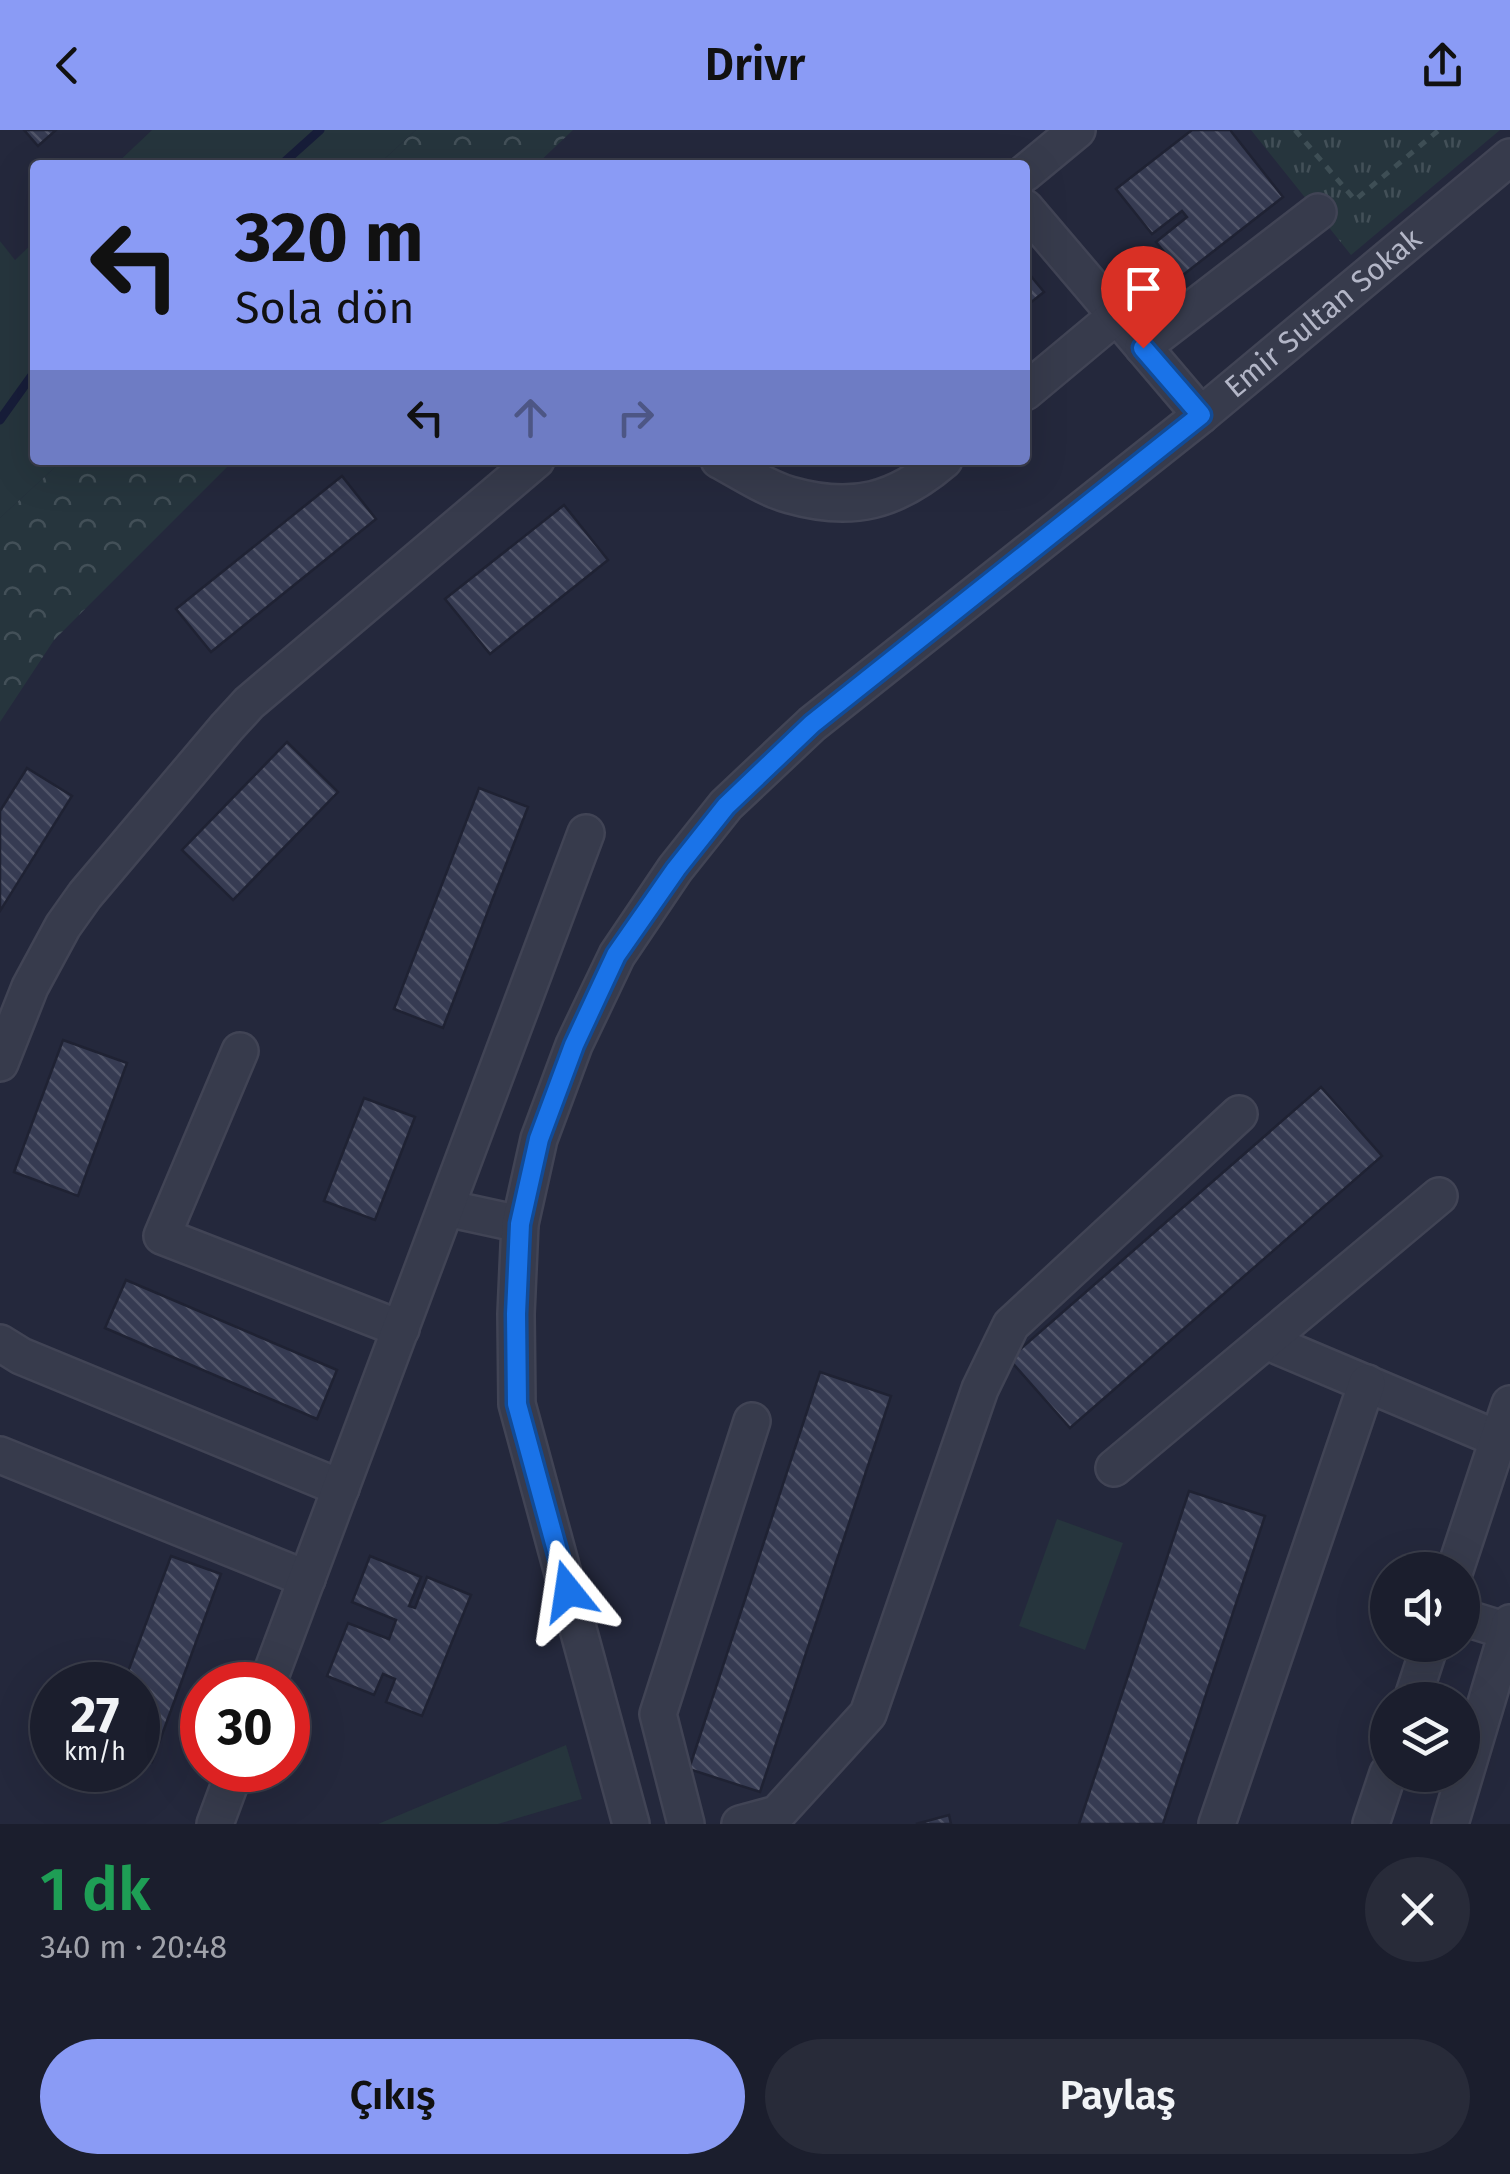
<!DOCTYPE html>
<html lang="tr">
<meta charset="utf-8">
<style>
:root{--surface:#1b1e2d;--page:#282b39;--text:#f1f3f6;--muted:#a0a2aa;--line:#393c49;--accent:#8a9bf5}
body{margin:0;font-family:"Fira Sans",sans-serif;background:var(--page);color:var(--text);height:100vh;display:flex;flex-direction:column;font-size:38px;white-space:nowrap}
*{box-sizing:border-box;margin:0}
p{font-size:32px;color:var(--muted)}
.icon{flex:none;width:55px;height:55px;fill:none;stroke:currentColor;stroke-width:2;stroke-linecap:round;stroke-linejoin:round}
.map{position:relative;height:1694px;overflow:hidden}
.details{display:flex;flex-direction:column;background:var(--surface);flex:1}
.details>*{flex:none}
.hud{position:absolute;left:30px;top:30px;width:1000px;height:305px;border-radius:10px;box-shadow:0 10px 40px #0002,0 0 0 2px var(--line);background:#8a9bf5;color:#111;overflow:hidden}
.fabs{position:absolute;left:1370px;top:1422px;display:grid;gap:20px}
.fabs a{display:grid;place-items:center;width:110px;height:110px;border-radius:50%;background:var(--surface);box-shadow:0 10px 40px #0002,0 0 0 2px var(--line);font-size:50px}
.speed{position:absolute;left:30px;top:1532px;display:flex;gap:20px;font-size:50px;font-weight:700;text-align:center}
.speed>*{display:grid;place-content:center;width:130px;height:130px;border-radius:50%;background:var(--surface);box-shadow:0 10px 40px #0002,0 0 0 2px var(--line);line-height:1}
.speed small{font-size:25px;font-weight:400}
.speed .limit{border:15px solid #d22;background:#fff;color:#111}
.pin{position:absolute;display:grid;place-items:center;width:85px;height:85px;color:#fff;margin:-102px -42px;border-radius:50% 50% 50% 0;rotate:-45deg;box-shadow:0 0 10px #0007}
.pin .icon{rotate:45deg}
.me{position:absolute;width:110px;margin:-55px;rotate:345deg;stroke-linejoin:round;filter:drop-shadow(0 0 8px #0008)}
.turn{display:flex;align-items:center;gap:35px;height:210px;padding:0 40px;font-size:45px}
.turn .icon{width:130px;height:130px;stroke-width:2.5}
.turn b{display:block;font-size:70px;line-height:85px}
.lanes{display:flex;align-items:center;height:95px;padding:0 40px;background:#0003;justify-content:center;gap:50px;direction:ltr}
.lanes .off{opacity:.35}
.round{display:grid;place-items:center;flex:none;width:105px;height:105px;border-radius:52px;background:var(--page)}
.head{display:flex;align-items:center;justify-content:space-between;height:170px;padding:0 40px}
h1{font-size:60px;font-weight:600;line-height:75px;color:#1e9e55}
.cta{display:flex;gap:20px;margin-top:auto;padding:20px 40px}
.cta a{flex:1;height:115px;border-radius:60px;background:var(--accent);color:#111;font-size:40px;font-weight:600;line-height:115px;text-align:center}
.cta a+a{background:var(--page);color:var(--text)}
header{display:flex;justify-content:space-between;align-items:center;height:130px;padding:0 40px;background:var(--accent);color:#111;font-size:45px;font-weight:600}
.map>svg:first-child{display:block}
</style>
<header><svg class="icon" aria-label="back" viewBox="0 0 24 24"><path d="M15 5l-7 7 7 7"/></svg>Drivr<svg class="icon" aria-label="share" viewBox="0 0 24 24"><path d="M12 15V3M7 8l5-5 5 5M5 13v7h14v-7"/></svg></header>
<div class="map">
<svg width="1510" height="1694" viewBox="0 0 1510 1694">
<defs>
<pattern id="forest-crowns" width="20" height="18" patternUnits="userSpaceOnUse" patternTransform="scale(2.5)"><rect width="20" height="18" fill="#26353d"/><path d="M2 6a3 3 0 1 1 6 0M12 15a3 3 0 1 1 6 0" fill="none" stroke="#435058"/></pattern>
<pattern id="park-tufts" width="24" height="20" patternUnits="userSpaceOnUse" patternTransform="scale(2.5)"><rect width="24" height="20" fill="#26353d"/><path d="M3 7l-1-3M5 7V3M7 7l1-3M15 17l-1-3M17 17v-4M19 17l1-3" fill="none" stroke="#435058"/></pattern>
<pattern id="building-back-hatch" width="6" height="6" patternUnits="userSpaceOnUse" patternTransform="scale(2.5)"><rect width="6" height="6" fill="#363b52"/><path d="M-1 5l2 2M0 0l6 6M5-1l2 2" fill="none" stroke="#515569"/></pattern>
</defs>
<rect width="100%" height="100%" fill="#24283c"/>
<!-- green -->
<g fill="#26353d">
<polygon points="152,0 416,0 378,35 115,35"/>
<polygon points="0,111 15,130 35,111 35,330 63,330 0,388"/>
<polygon points="1057,1389 1123,1413 1085,1520 1019,1496"/>
<polygon points="566,1615 582,1669 498,1694 378,1694"/>
</g>
<!-- forest -->
<g fill="url(#forest-crowns)">
<polygon points="416,0 573,0 536,35 378,35"/>
<polygon points="63,330 234,330 54,510 0,592 0,388"/>
</g>
<!-- park -->
<polygon fill="url(#park-tufts)" points="1251,0 1500,0 1351,125"/>
<g fill="none" stroke-linecap="round" stroke-linejoin="round">
<!-- stream -->
<g stroke="#171d39" stroke-width="9">
<polyline points="281,35 320,0"/>
<polyline points="0,290 35,241"/>
</g>
</g>
<!-- building -->
<g fill="url(#building-back-hatch)" stroke="#1f2233" stroke-width="2.5">
<polygon points="24,0 56,0 38,16"/>
<polygon points="1192,0 1230,0 1283,67 1183,145 1156,112 1187,87 1182,81 1152,104 1116,59"/>
<polygon points="1025,139 1044,162 1025,177"/>
<polygon points="342,346 376,389 211,522 176,479"/>
<polygon points="564,375 608,430 490,524 445,469"/>
<polygon points="287,612 338,662 233,770 182,720"/>
<polygon points="27,638 72,666 0,781 0,681"/>
<polygon points="479,658 528,677 443,898 394,879"/>
<polygon points="63,910 127,933 78,1066 14,1042"/>
<polygon points="1321,957 1382,1026 1070,1298 1009,1229"/>
<polygon points="364,968 415,987 375,1090 324,1071"/>
<polygon points="126,1150 337,1240 317,1289 105,1198"/>
<polygon points="820,1242 891,1266 760,1662 689,1639"/>
<polygon points="1189,1361 1265,1386 1163,1694 1079,1694"/>
<polygon points="171,1426 221,1444 152,1632 138,1626 138,1555 123,1555"/>
<polygon points="370,1426 421,1447 409,1476 415,1478 427,1447 471,1465 422,1586 386,1572 395,1549 383,1544 374,1565 327,1546 348,1493 389,1509 396,1490 352,1472"/>
<polygon points="949,1685 951,1694 916,1694"/>
</g>
<g fill="none" stroke-linecap="round" stroke-linejoin="round">
<!-- minor casing -->
<g stroke="#414455" stroke-width="40">
<g id="minor">
<polyline points="1025,43 1077,0"/>
<polyline points="1025,78 1201,285"/>
<polyline points="1143,217 1318,82"/>
<polyline points="1025,262 1116,186"/>
<path d="M719,330c23,12 46,28 71,35 63,18 106,6 154,-35"/>
<polyline points="240,921 162,1106 401,1199"/>
<polyline points="0,933 30,857 63,796 85,765 227,597 249,573 536,330"/>
<polyline points="446,1078 520,1094"/>
<polyline points="1266,1211 1498,1309"/>
<polyline points="0,1213 21,1226 341,1358"/>
<polyline points="0,1325 307,1449"/>
<polyline points="1114,1338 1439,1066"/>
<polyline points="1455,1440 1510,1274"/>
<polyline points="1462,1487 1507,1501"/>
<polyline points="267,1555 586,703"/>
<polyline points="1412,1570 1430,1515"/>
<polyline points="215,1694 235,1640"/>
<path id="s1" d="M631,1694l-114,-420 -1,-90 4,-90 19,-85 35,-94 43,-90 58,-86 51,-64 86,-81 389,-309 309,-258"/>
<polyline points="686,1694 658,1584 752,1291"/>
<polyline points="740,1694 777,1684 868,1584 980,1259 1011,1195 1239,984"/>
<polyline points="1217,1694 1367,1253"/>
<polyline points="1371,1694 1388,1643"/>
<polyline points="1450,1694 1510,1493"/>
</g>
</g>
<!-- path -->
<polyline stroke="#3e4e55" stroke-width="5" stroke-dasharray="8 8" stroke-linecap="butt" points="1295,0 1355,70 1439,0"/>
<!-- minor -->
<use href="#minor" stroke="#373b4c" stroke-width="35"/>
</g>
<g fill="none" stroke-linecap="round" stroke-linejoin="round">
<!-- route casing -->
<g stroke="#114b97" stroke-width="25">
<polyline id="route" points="568,1461 517,1274 516,1184 520,1094 539,1009 574,915 616,825 676,739 726,676 812,594 1201,285 1143,218"/>
</g>
<!-- route -->
<use href="#route" stroke="#1a73e8" stroke-width="18"/>
</g>
<g text-anchor="middle" dominant-baseline="central" stroke-width="10" stroke-linejoin="round" paint-order="stroke">
<!-- street labels -->
<g font-size="30" fill="#b3b6c7" stroke="#1d2031">
<text stroke="none"><textPath href="#s1" startOffset="1862">Emir Sultan Sokak</textPath></text>
</g>
</g>
</svg>
<div class="fabs">
<a><svg class="icon" aria-label="sound" viewBox="0 0 24 24"><path d="M4 9h4l5-4v14l-5-4H4zM17 9q2 3 0 6"/></svg></a>
<a><svg class="icon" aria-label="layers" viewBox="0 0 24 24"><path d="M12 4l9 5-9 5-9-5zM3 14l9 5 9-5"/></svg></a>
</div>
<div class="speed"><div>27<small>km/h</small></div><div class="limit">30</div></div>
<div class="pin" style="left:1143px;top:218px;background:#d93025"><svg class="icon" aria-label="arrive" viewBox="0 0 24 24"><path d="M6 21V4h12l-3 4 3 4H6"/></svg></div>
<svg class="me" style="left:568px;top:1461px" viewBox="-20 -20 40 40"><path d="M0-17L14 15 0 8-14 15z" fill="#1a73e8" stroke="#fff" stroke-width="4"/></svg>
<div class="hud">
<div class="turn"><svg class="icon" aria-label="left" viewBox="0 0 24 24"><path d="M17 20v-9H6M10 6l-5 5 5 5"/></svg><div><b>320 m</b>Sola dön</div></div>
<div class="lanes"><svg class="icon" aria-label="left" viewBox="0 0 24 24"><path d="M17 20v-9H6M10 6l-5 5 5 5"/></svg><svg class="icon off" aria-label="ahead" viewBox="0 0 24 24"><path d="M12 20V5M6 11l6-6 6 6"/></svg><svg class="icon off" aria-label="right" viewBox="0 0 24 24"><path d="M7 20v-9h11M14 6l5 5-5 5"/></svg></div>
</div>
</div>
<section class="details">
<div class="head"><div><h1>1 dk</h1><p>340 m · 20:48</p></div><a class="round"><svg class="icon" aria-label="close" viewBox="0 0 24 24"><path d="M6 6l12 12M18 6L6 18"/></svg></a></div>
<div class="cta"><a>Çıkış</a><a>Paylaş</a></div>
</section>
